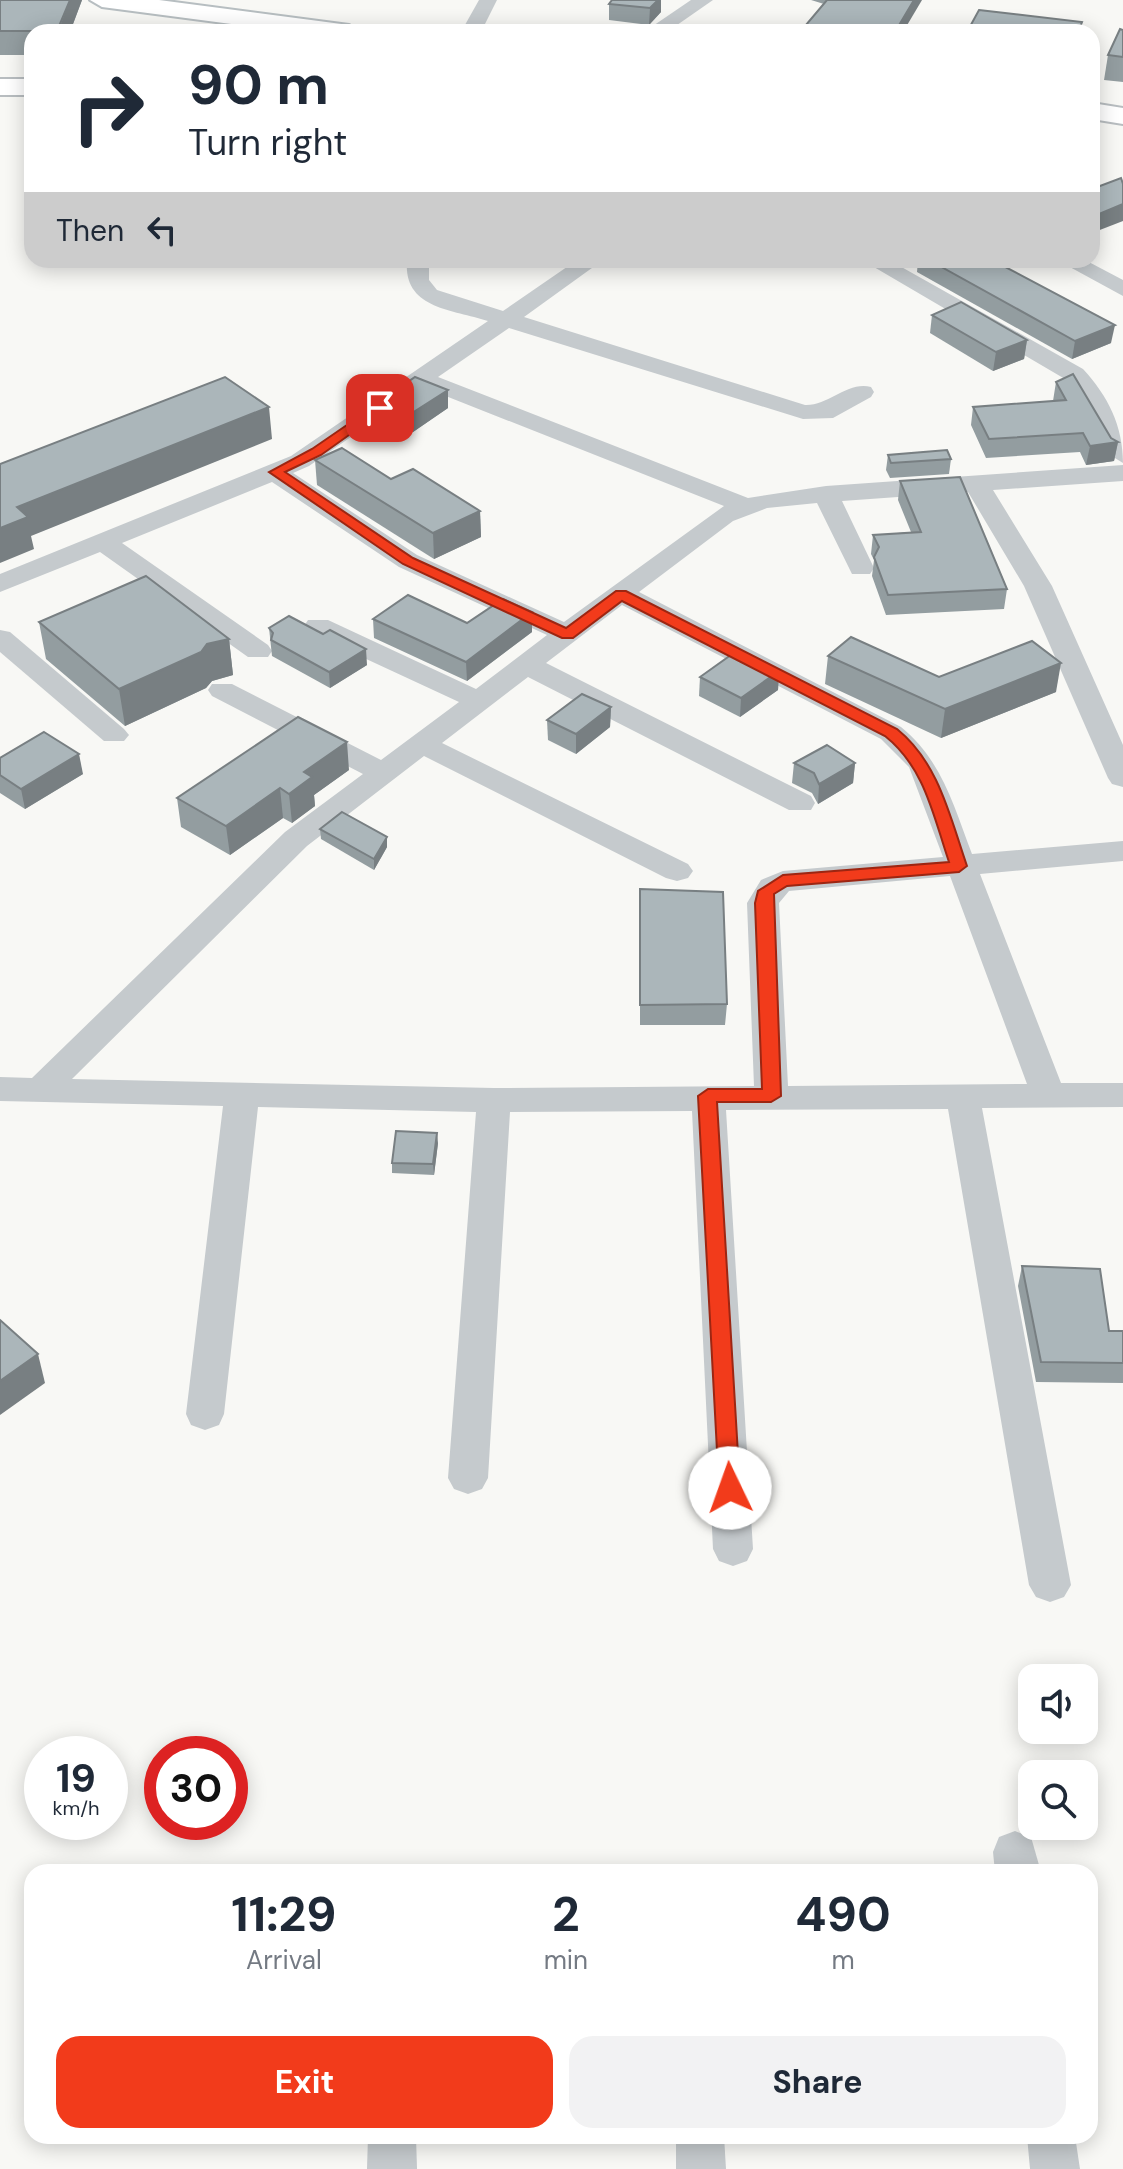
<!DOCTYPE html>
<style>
:root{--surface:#fff;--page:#f2f2f3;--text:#1f2937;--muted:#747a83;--accent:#f23b1b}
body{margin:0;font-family:"DM Sans",sans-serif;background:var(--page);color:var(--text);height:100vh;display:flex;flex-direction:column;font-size:30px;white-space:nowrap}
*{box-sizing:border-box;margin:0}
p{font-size:26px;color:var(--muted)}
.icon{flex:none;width:44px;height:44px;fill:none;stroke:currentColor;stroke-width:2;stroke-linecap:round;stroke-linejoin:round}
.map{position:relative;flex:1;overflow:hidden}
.panel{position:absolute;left:24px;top:1864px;width:1074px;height:280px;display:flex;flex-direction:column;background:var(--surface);border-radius:24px;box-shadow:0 4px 20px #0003}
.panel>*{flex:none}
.guide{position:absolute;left:24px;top:24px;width:1076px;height:244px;border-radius:24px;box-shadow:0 4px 20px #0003;background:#fff;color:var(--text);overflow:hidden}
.fabs{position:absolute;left:1018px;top:1664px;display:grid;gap:16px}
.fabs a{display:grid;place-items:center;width:80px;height:80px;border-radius:16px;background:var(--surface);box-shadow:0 4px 20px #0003;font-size:40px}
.speed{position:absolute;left:24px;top:1736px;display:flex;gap:16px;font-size:40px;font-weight:700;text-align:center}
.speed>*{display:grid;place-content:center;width:104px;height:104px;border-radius:50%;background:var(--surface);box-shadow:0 4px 20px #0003;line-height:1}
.speed small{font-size:20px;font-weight:400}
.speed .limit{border:12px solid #d22;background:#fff;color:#111}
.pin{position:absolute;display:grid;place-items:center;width:68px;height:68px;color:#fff;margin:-34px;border-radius:16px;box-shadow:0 4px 12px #0006}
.me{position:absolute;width:88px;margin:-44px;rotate:357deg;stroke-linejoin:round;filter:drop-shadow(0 0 6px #0008)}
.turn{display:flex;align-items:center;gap:28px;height:168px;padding:0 32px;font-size:36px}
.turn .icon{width:104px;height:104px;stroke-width:2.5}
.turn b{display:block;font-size:56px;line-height:68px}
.then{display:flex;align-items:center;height:76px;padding:0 32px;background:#0003;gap:16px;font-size:30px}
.eta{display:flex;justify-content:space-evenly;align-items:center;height:136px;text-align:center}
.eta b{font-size:48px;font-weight:700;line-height:56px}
.cta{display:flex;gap:16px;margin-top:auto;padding:16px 32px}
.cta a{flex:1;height:92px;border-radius:24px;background:var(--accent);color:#fff;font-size:32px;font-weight:700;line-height:92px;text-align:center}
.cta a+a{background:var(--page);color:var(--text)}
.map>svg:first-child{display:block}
</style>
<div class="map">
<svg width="1123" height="2169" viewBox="0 0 1123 2169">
<rect width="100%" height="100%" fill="#f8f8f5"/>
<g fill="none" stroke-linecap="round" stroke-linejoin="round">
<!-- secondary casing -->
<g stroke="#b7bec1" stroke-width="4">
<polygon id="secondary" points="90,0 159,0 349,25 361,32 292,32 102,7"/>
</g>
<!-- primary casing -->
<g stroke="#b8bdc0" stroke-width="4">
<g id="primary">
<rect x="0" y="79" width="32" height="16"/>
<polygon points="1092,103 1123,108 1123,124 1092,119"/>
</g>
</g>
<!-- street -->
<g fill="#c5cacd" fill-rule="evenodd">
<polygon points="479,0 497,0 481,32 461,32"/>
<polygon points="691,0 713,0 667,32 644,32"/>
<path d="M407,260h22v20l8,10 66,21 74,-51h26l-79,57 281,88c24,1 42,-24 66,-18l3,5 -3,5 -38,21 -30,1 -294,-91 -71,49 310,121 78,-12 297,-21v16l-130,9 59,96 71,159v42l-11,-3 -4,-6 -84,-192 -56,-94 -126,9 32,67 -4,6h-18l-35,-71 -50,5 -34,13 -94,71 262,135c41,33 53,80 71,127l151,-13v20l-143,13 81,209h62v24l-141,1 89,477 -7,12 -14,5 -14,-5 -7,-12 -81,-476 -222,1 27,439 -6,12 -14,5 -14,-5 -6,-12 -21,-438 -182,1 -22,366 -6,11 -14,5 -14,-5 -6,-11 28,-366 -218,-5 -34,307 -5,11 -14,5 -14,-5 -5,-11 37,-308 -223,-5v-24l32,1 253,-246 78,-58 -151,-78 -4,-6 4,-6h20l149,76 78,-58 -151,-70 -4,-6 4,-6h20l148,69 71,-54 -148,-68 -127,-85 -150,61 146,102 4,6 -4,6h-20l-148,-105 -100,40v-18l291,-118 197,-135c-37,-12 -85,-12 -81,-61zM423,387l301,119 -160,116 -147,-67 -124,-82 16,-7zM622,605l259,134 28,28 34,90 -160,14 -22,9 -14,23 7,183 -260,2 -422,-9 235,-233 117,-90 242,122 11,3 11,-3 5,-7 -5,-7 -246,-121 86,-66 261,133h22l4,-7 -4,-7 -265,-133zM950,876l77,208 -239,2 -9,-183 10,-12z"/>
<path d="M862,260h27l194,109c25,27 40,57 40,94l-13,-8 -45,-76z"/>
<polygon points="1057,260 1085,260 1123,280 1123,296"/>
<polygon points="0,630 10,632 124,729 129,735 124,741 104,741 0,652"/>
<polygon points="1015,1831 1031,1837 1041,1872 995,1872 993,1852 999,1837"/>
<polygon points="368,2136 416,2136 417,2169 367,2169"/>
<polygon points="676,2136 724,2136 726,2169 676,2169"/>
<polygon points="1027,2136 1075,2136 1080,2169 1030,2169"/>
</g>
<!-- secondary -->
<use href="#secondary" fill="#fff" fill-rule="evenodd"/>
<!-- primary -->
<use href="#primary" fill="#fff" fill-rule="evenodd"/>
</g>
<!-- wall -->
<g fill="#939da0">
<polygon points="0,0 82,0 70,32 32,32 32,55 0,55"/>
<polygon points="612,0 661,0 661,12 649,25 609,20 609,4"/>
<polygon points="811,0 922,0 824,4"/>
<polygon points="1123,30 1123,82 1104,80 1108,55"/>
<polygon points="769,260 796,260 779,266"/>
<polygon points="918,260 992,260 1111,343 1072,359 917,272"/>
<polygon points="932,315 1027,340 1024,359 993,371 930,333"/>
<polygon points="1056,382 1111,438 1118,442 1114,461 1086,465 1080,452 986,458 971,425 973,407 1053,401"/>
<polygon points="448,390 448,408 413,432 382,419 381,401"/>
<polygon points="888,455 951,459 949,474 890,478 886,470"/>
<polygon points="315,460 391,479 480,511 481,537 434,559 317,485"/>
<polygon points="900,481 1007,589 1004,609 886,615 872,576 874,560 871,554 873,535 911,532 898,500"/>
<polygon points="532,612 532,632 467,681 374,638 373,619 467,623"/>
<polygon points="39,622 229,639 233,675 212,681 206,688 125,726 46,659"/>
<polygon points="269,628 367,665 330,688 272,656"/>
<polygon points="828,656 939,677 1056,692 941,738 825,684"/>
<polygon points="779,671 778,690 740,717 699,696 700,677"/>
<polygon points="611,707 610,727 576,754 548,740 547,720"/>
<polygon points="0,758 83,774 25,809 0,793"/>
<polygon points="794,763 855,763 853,783 818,804 812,793 792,783"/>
<polygon points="349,770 314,795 315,806 292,823 283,818 230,855 181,827 177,798"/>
<polygon points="320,829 387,847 374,870 321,839"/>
<polygon points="640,889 727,1004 725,1025 640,1025"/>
<polygon points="438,1143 434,1175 392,1173 392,1163"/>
<polygon points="1022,1266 1109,1331 1123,1331 1123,1383 1036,1382 1018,1286"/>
</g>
<!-- shaded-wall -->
<g fill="#787f82">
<polygon points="70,0 82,0 70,32 58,32"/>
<polygon points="658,0 661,0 661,12 649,25 650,8"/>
<polygon points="914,0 922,0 903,32 895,32"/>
<polygon points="1123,204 1123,221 1092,233 1092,217"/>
<polygon points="779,260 796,260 779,266"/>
<polygon points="1115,325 1111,343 1072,359 1075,341"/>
<polygon points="1027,340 1024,359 993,371 996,352"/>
<polygon points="448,390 448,408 413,432 412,413"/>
<polygon points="269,407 272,439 31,536 34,549 0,563 0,528 17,507"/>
<polygon points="1118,442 1114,461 1086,465 1090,446"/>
<polygon points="480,511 481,537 434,559 433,533"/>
<polygon points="532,612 532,632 467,681 466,662"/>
<polygon points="229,639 233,675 212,681 206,688 125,726 119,689 207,644"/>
<polygon points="366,649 367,665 330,688 329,672"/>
<polygon points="1061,663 1056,692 941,738 945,709"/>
<polygon points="779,671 778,690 740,717 741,698"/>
<polygon points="611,707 610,727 576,754 576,734"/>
<polygon points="347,742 349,770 314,795 315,806 292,823 289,794 304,772"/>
<polygon points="79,754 83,774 25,809 21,789"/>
<polygon points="855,763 853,783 818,804 819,784"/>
<polygon points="280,788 283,818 230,855 226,826"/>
<polygon points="387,837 387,847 374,870 374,859"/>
<polygon points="437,1133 438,1143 434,1175 433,1164"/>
<polygon points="38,1354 45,1383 0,1415 0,1381"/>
</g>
<!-- building -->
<g fill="#abb6ba" stroke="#787f82" stroke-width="2">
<polygon points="0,0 70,0 57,31 0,31"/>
<polygon points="612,0 658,0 650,8 609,4"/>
<polygon points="827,0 914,0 895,32 800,32"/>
<polygon points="979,10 1082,22 1078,32 967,32"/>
<polygon points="1120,29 1123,30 1123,57 1108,55"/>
<polygon points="1121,178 1123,184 1123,204 1092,217 1092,189"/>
<polygon points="929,260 992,260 1115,325 1075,341"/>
<polygon points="961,302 1027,340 996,352 932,315"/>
<polygon points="1073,374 1111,438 1118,442 1090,446 1083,433 989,439 973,407 1066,400 1056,382"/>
<polygon points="225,377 269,407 17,507 28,517 0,528 0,464"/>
<polygon points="415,377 448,390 412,413 381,401"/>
<polygon points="342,448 391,479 413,469 480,511 433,533 315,460"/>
<polygon points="947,450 951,459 891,463 888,455"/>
<polygon points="960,477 1007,589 888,595 874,557 879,547 873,535 921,532 900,481"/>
<polygon points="146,576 229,639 207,644 201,652 119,689 39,622"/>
<polygon points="408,595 467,623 503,599 532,612 466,662 373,619"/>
<polygon points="289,616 323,634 330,630 366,649 329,672 271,640 273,633 269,628"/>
<polygon points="851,637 939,677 1032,641 1061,663 945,709 828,656"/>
<polygon points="738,650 779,671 741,698 700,677"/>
<polygon points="582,694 611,707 576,734 547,720"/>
<polygon points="298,717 347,742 304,772 312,777 289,794 280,788 226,826 177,798"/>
<polygon points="44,732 79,754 21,789 0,775 0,758"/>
<polygon points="827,745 855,763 819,784 814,773 794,763"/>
<polygon points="342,812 387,837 374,859 320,829"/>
<polygon points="640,889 723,892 727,1004 640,1005"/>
<polygon points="396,1131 437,1133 433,1164 392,1163"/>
<polygon points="1022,1266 1100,1269 1109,1331 1123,1331 1123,1363 1041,1362"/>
<polygon points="0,1320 38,1354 0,1381"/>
</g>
<!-- route -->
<path fill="#f23b1b" stroke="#9d2612" stroke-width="2" d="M376,405l11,3 -66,47 -36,17 128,86 153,70 50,-37h10l271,138c42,34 53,88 70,137l-8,6 -172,14 -13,8 7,202 -10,6h-54l23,386 -10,9 -11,-9 -21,-392 10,-7h54l-7,-186 3,-12 25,-16 166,-13c-16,-47 -24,-94 -64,-126l-263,-135 -49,37h-11l-159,-74 -134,-92 43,-23z"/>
</svg>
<div class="fabs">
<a><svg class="icon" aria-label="sound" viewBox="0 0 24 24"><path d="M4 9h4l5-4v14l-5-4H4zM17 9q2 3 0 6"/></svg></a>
<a><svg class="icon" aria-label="search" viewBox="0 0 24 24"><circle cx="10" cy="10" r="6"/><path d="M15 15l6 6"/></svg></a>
</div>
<div class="speed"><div>19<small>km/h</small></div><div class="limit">30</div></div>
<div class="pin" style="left:380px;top:408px;background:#d93025"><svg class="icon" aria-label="arrive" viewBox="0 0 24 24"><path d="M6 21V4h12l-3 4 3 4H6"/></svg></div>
<svg class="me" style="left:730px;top:1488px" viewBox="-20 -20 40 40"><circle r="19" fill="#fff"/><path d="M0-13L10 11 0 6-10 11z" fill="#f23b1b"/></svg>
<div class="guide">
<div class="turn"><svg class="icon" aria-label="right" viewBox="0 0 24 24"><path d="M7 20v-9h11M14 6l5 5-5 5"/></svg><div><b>90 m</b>Turn right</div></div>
<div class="then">Then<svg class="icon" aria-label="left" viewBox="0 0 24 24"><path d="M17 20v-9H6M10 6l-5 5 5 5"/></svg></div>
</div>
<section class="panel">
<div class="eta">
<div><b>11:29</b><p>Arrival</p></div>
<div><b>2</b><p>min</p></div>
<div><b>490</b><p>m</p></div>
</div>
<div class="cta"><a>Exit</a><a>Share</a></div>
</section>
</div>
